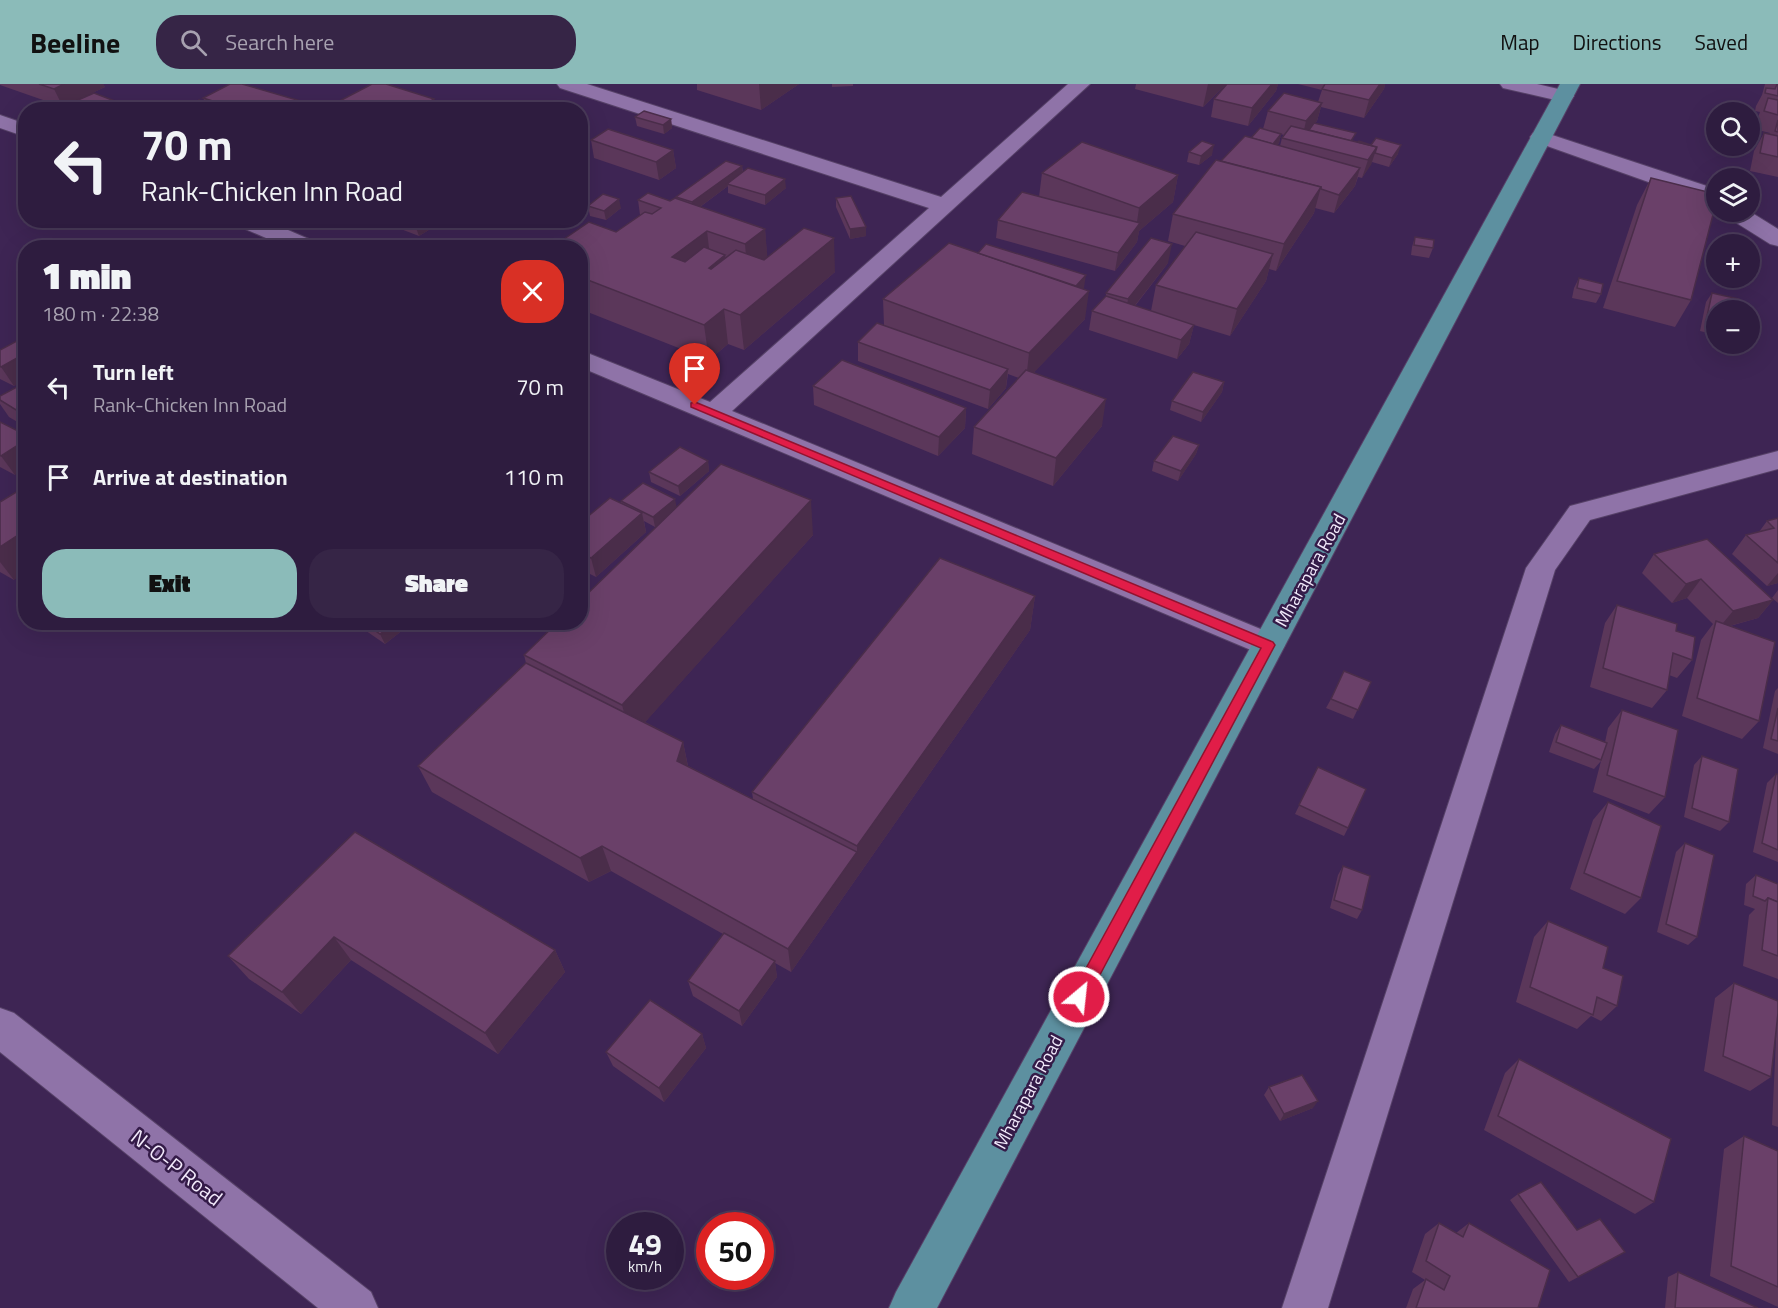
<!DOCTYPE html>
<meta charset="utf-8">
<style>
:root{--surface:#2e1c3f;--page:#362546;--text:#f1f3f6;--muted:#a7a1b0;--line:#493a59;--accent:#8bbbb9}
body{margin:0;font-family:"Titillium Web",sans-serif;background:var(--page);color:var(--text);height:100vh;display:flex;flex-direction:column;font-size:22px;white-space:nowrap}
*{box-sizing:border-box;margin:0}
p{font-size:20px;color:var(--muted)}
.icon{flex:none;width:33px;height:33px;fill:none;stroke:currentColor;stroke-width:2;stroke-linecap:round;stroke-linejoin:round}
.map{position:relative;flex:1;overflow:hidden}
.side{position:absolute;left:18px;top:156px;width:570px;height:390px;display:flex;flex-direction:column;background:var(--surface);border-radius:24px;box-shadow:0 6px 24px #0002,0 0 0 2px var(--line)}
.side>*{flex:none}
.guide{position:absolute;left:18px;top:18px;width:570px;height:126px;border-radius:24px;box-shadow:0 6px 24px #0002,0 0 0 2px var(--line);background:#2e1c3f;color:var(--text);overflow:hidden}
.controls{position:absolute;left:1706px;top:18px;display:grid;gap:12px}
.controls a{display:grid;place-items:center;width:54px;height:54px;border-radius:50%;background:var(--surface);box-shadow:0 6px 24px #0002,0 0 0 2px var(--line);font-size:30px}
.speed{position:absolute;left:606px;top:1128px;display:flex;gap:12px;font-size:30px;font-weight:700;text-align:center}
.speed>*{display:grid;place-content:center;width:78px;height:78px;border-radius:50%;background:var(--surface);box-shadow:0 6px 24px #0002,0 0 0 2px var(--line);line-height:1}
.speed small{font-size:15px;font-weight:400}
.speed .limit{border:9px solid #d22;background:#fff;color:#111}
.pin{position:absolute;display:grid;place-items:center;width:51px;height:51px;color:#fff;margin:-62px -26px;border-radius:50% 50% 50% 0;rotate:-45deg;box-shadow:0 0 6px #0007}
.pin .icon{rotate:45deg}
.me{position:absolute;width:66px;margin:-33px;rotate:28deg;stroke-linejoin:round;filter:drop-shadow(0 0 4px #0008)}
.turn{display:flex;align-items:center;gap:21px;height:126px;padding:0 24px;font-size:27px}
.turn .icon{width:78px;height:78px;stroke-width:2.5}
.turn b{display:block;font-size:42px;line-height:51px}
.round{display:grid;place-items:center;flex:none;width:63px;height:63px;border-radius:24px;background:var(--page)}
.overview{display:flex;align-items:center;justify-content:space-between;height:102px;padding:0 24px}
h1{font-size:36px;font-weight:800;line-height:45px}
.action{display:flex;gap:12px;margin-top:auto;padding:12px 24px}
.action a{flex:1;height:69px;border-radius:24px;background:var(--accent);color:#111;font-size:24px;font-weight:800;line-height:69px;text-align:center}
.action a+a{background:var(--page);color:var(--text)}
ul{padding:0;list-style:none}
li{display:flex;align-items:center;gap:18px;height:90px;padding:0 24px}
li div{flex:1}
li b{display:block;font-size:22px}
li em{font-style:normal}
header{display:flex;align-items:center;gap:36px;box-sizing:border-box;height:84px;padding:0 30px;background:var(--accent);color:#111}
header strong{font-size:28px}
nav{display:flex;gap:33px;margin-inline-start:auto;font-size:21px}
.search{width:420px;height:54px;background:var(--page);display:flex;align-items:center;gap:15px;box-sizing:border-box;padding:0 21px;border-radius:24px;color:var(--muted);font-size:22px}
.map>svg:first-child{display:block}
</style>
<header>
<strong>Beeline</strong>
<div class="search"><svg class="icon" aria-label="search" viewBox="0 0 24 24"><circle cx="10" cy="10" r="6"/><path d="M15 15l6 6"/></svg>Search here</div>
<nav><a>Map</a><a>Directions</a><a>Saved</a></nav>
</header>
<div class="map">
<svg width="1778" height="1224" viewBox="0 0 1778 1224">
<rect width="100%" height="100%" fill="#3e2554"/>
<g fill="none" stroke-linecap="round" stroke-linejoin="round">
<!-- minor casing -->
<g stroke="#564167" stroke-width="2">
<g id="minor">
<polygon points="557,0 587,0 941,113 1068,0 1090,0 732,327 1280,553 1285,561 1280,569 1269,573 1258,569 580,283 580,266 710,318 929,124 560,4"/>
<polygon points="1500,0 1537,0 1571,8 1574,12 1571,16 1564,18 1503,4"/>
<polygon points="0,31 26,40 26,53 0,44"/>
<polygon points="1540,47 1716,105 1716,122 1533,57 1530,53 1533,49"/>
<polygon points="1749,127 1778,145 1778,162 1770,160 1727,133 1724,128"/>
<polygon points="233,136 265,136 318,159 321,164 289,164 236,141"/>
<polygon points="1778,367 1778,385 1590,436 1555,486 1328,1224 1282,1224 1526,484 1570,422"/>
<polygon points="0,924 14,929 371,1208 378,1224 318,1224 0,968"/>
</g>
</g>
<!-- major casing -->
<g stroke="#564167" stroke-width="2">
<polygon id="major" points="1560,0 1580,0 937,1224 889,1224 896,1208"/>
</g>
<!-- minor -->
<use href="#minor" fill="#8f73a8" fill-rule="evenodd"/>
<!-- major -->
<use href="#major" fill="#5d90a0" fill-rule="evenodd"/>
</g>
<!-- wall -->
<g fill="#5b375a">
<polygon points="0,0 103,0 105,3 64,22 138,26 63,26 62,23 63,23 0,1"/>
<polygon points="697,0 799,0 761,26 697,6"/>
<polygon points="832,0 853,0 853,2 832,3"/>
<polygon points="1136,0 1226,0 1203,23 1135,5"/>
<polygon points="1227,0 1278,0 1276,7 1248,42 1211,33 1214,15"/>
<polygon points="1298,0 1385,0 1384,5 1364,34 1321,23 1317,37 1315,39 1353,57 1398,70 1389,83 1372,78 1362,94 1358,93 1355,102 1334,129 1315,124 1314,129 1276,187 1269,185 1266,197 1230,252 1194,241 1189,260 1177,275 1089,246 1092,227 1106,212 1106,209 1168,179 1135,222 1151,227 1156,201 1185,162 1168,157 1173,130 1221,78 1251,54 1281,50 1279,59 1277,61 1280,62 1282,54 1284,51 1263,45 1268,27 1318,18 1322,6"/>
<polygon points="1765,0 1778,0 1778,93 1750,87 1754,67 1764,49 1769,50 1770,49 1754,45 1760,28 1755,27 1756,22 1762,11"/>
<polygon points="203,14 307,26 178,26 205,18"/>
<polygon points="635,33 671,35 672,44 664,50 637,42"/>
<polygon points="591,56 673,66 676,84 659,96 594,74"/>
<polygon points="1189,68 1212,71 1199,81 1187,78"/>
<polygon points="742,82 743,88 786,104 765,121 728,109 728,102 700,123 765,145 767,173 835,188 744,266 728,260 709,276 580,225 580,164 616,148 640,131 638,116 670,117 676,114 676,113"/>
<polygon points="1042,89 1178,91 1173,118 1139,147 1137,158 1115,187 996,154 998,136 1039,113"/>
<polygon points="1651,94 1691,216 1675,243 1603,224 1637,121"/>
<polygon points="836,114 866,152 850,155 836,123"/>
<polygon points="588,122 621,124 606,136 590,132"/>
<polygon points="385,136 445,136 419,152 385,139"/>
<polygon points="1415,153 1433,164 1429,174 1411,171 1412,163"/>
<polygon points="1579,194 1601,210 1596,219 1572,214 1574,204"/>
<polygon points="1084,205 1085,235 1034,288 1102,342 1053,402 972,370 974,343 1019,294 1008,290 1006,304 988,325 858,277 858,258 884,241 883,215"/>
<polygon points="1712,209 1716,226 1716,251 1700,247 1706,218"/>
<polygon points="26,252 26,295 14,302 0,295 0,266"/>
<polygon points="26,298 26,343 9,333 0,320 0,312"/>
<polygon points="1224,298 1222,308 1201,338 1170,326 1172,317"/>
<polygon points="813,302 966,324 965,344 938,372 814,321"/>
<polygon points="0,338 15,391 0,383"/>
<polygon points="1199,361 1196,370 1178,397 1152,387 1154,377"/>
<polygon points="708,377 709,387 680,412 651,398 649,388"/>
<polygon points="621,417 677,423 813,451 645,638 683,658 688,682 753,715 752,708 1035,512 1030,546 791,888 775,879 777,893 742,942 693,912 688,897 723,850 611,787 589,798 432,708 418,682 526,579 524,571 668,432 655,443 644,437 646,448 596,493 580,485 580,439 621,419"/>
<polygon points="0,418 14,496 0,488"/>
<polygon points="1778,434 1778,499 1767,502 1732,470 1746,451 1759,448 1767,437"/>
<polygon points="1654,470 1773,516 1758,534 1730,542 1759,637 1742,655 1682,632 1701,556 1713,540 1687,514 1672,519 1642,489"/>
<polygon points="1778,506 1778,519 1772,514"/>
<polygon points="1617,521 1676,547 1692,576 1677,594 1669,591 1667,606 1652,624 1590,603 1605,539"/>
<polygon points="357,538 413,538 385,560 359,542"/>
<polygon points="468,538 485,538 477,545"/>
<polygon points="1371,598 1353,635 1326,624 1331,615"/>
<polygon points="1778,604 1778,670 1763,664 1775,607"/>
<polygon points="1622,626 1665,713 1649,730 1593,708 1601,677 1594,685 1549,668 1555,650 1561,641 1605,658 1608,644"/>
<polygon points="1702,672 1729,738 1720,747 1684,733 1694,681"/>
<polygon points="1318,683 1348,744 1344,752 1295,730"/>
<polygon points="1776,690 1778,690 1778,778 1753,768 1767,699"/>
<polygon points="1608,718 1641,814 1625,830 1570,805 1593,736"/>
<polygon points="355,748 555,866 565,888 498,970 351,876 301,930 249,895 228,872"/>
<polygon points="1685,759 1697,853 1688,861 1657,848 1676,768"/>
<polygon points="1343,782 1362,826 1357,835 1330,824 1338,791"/>
<polygon points="1756,791 1778,800 1778,895 1743,882 1749,831 1755,825 1744,821 1746,800"/>
<polygon points="1548,837 1603,884 1617,922 1601,937 1591,932 1577,945 1516,918 1534,853"/>
<polygon points="1734,899 1778,932 1778,1043 1772,1041 1777,933 1771,993 1750,1007 1704,987 1715,914"/>
<polygon points="702,950 706,964 664,1018 613,982 606,968"/>
<polygon points="1519,975 1654,1118 1635,1130 1484,1046 1505,989"/>
<polygon points="1269,1003 1313,1024 1280,1037 1264,1011"/>
<polygon points="1744,1052 1778,1067 1778,1223 1710,1192 1724,1065"/>
<polygon points="1518,1110 1577,1146 1625,1168 1569,1198 1510,1116"/>
<polygon points="1439,1139 1456,1149 1469,1139 1538,1224 1406,1224 1413,1205 1425,1196 1412,1188 1425,1150"/>
<polygon points="1678,1188 1758,1224 1665,1224 1668,1193"/>
</g>
<!-- shaded-wall -->
<g fill="#4a2d4a">
<polygon points="64,0 103,0 105,3 63,23 54,5"/>
<polygon points="759,0 799,0 761,26"/>
<polygon points="1208,0 1226,0 1203,23"/>
<polygon points="1272,0 1278,0 1276,7 1248,42 1252,24"/>
<polygon points="1380,0 1385,0 1384,5 1364,34 1369,16"/>
<polygon points="434,15 437,26 416,26"/>
<polygon points="304,18 307,26 291,26"/>
<polygon points="1322,19 1317,37 1302,55 1306,37"/>
<polygon points="671,35 672,44 664,50 663,41"/>
<polygon points="1281,50 1279,59 1267,73 1269,64"/>
<polygon points="1214,61 1212,71 1199,81 1201,72"/>
<polygon points="1401,61 1398,70 1389,83 1392,74"/>
<polygon points="1377,63 1371,81 1362,94 1368,76"/>
<polygon points="673,66 676,84 659,96 656,78"/>
<polygon points="742,82 743,91 727,100 728,102 693,128 692,118"/>
<polygon points="1360,84 1355,102 1334,129 1339,111"/>
<polygon points="1178,91 1173,118 1139,147 1137,158 1115,187 1118,169 1136,145 1139,124"/>
<polygon points="785,95 786,104 765,121 765,111"/>
<polygon points="1321,103 1314,129 1276,187 1284,160"/>
<polygon points="619,115 621,124 606,136 604,127"/>
<polygon points="413,136 445,136 419,152"/>
<polygon points="866,143 866,152 850,155 850,145"/>
<polygon points="765,145 768,179 748,195 745,160"/>
<polygon points="707,147 711,181 677,207 672,173"/>
<polygon points="834,154 835,188 744,266 740,231"/>
<polygon points="1172,160 1168,179 1125,234 1128,215"/>
<polygon points="1273,170 1266,197 1230,252 1237,225"/>
<polygon points="725,171 729,205 709,184"/>
<polygon points="1086,191 1083,210 1076,202"/>
<polygon points="1089,207 1085,235 1026,297 1029,269"/>
<polygon points="724,225 728,260 709,276 704,241"/>
<polygon points="1194,241 1189,260 1177,275 1181,256"/>
<polygon points="26,269 26,295 14,302 1,283"/>
<polygon points="1008,285 1006,304 988,325 990,306"/>
<polygon points="1224,298 1222,308 1201,338 1203,328"/>
<polygon points="1106,315 1102,342 1053,402 1056,374"/>
<polygon points="966,324 965,344 938,372 939,353"/>
<polygon points="26,327 26,336 21,329"/>
<polygon points="26,356 26,384 15,391 1,372"/>
<polygon points="1199,361 1196,370 1178,397 1181,387"/>
<polygon points="708,377 709,387 680,412 678,402"/>
<polygon points="675,415 677,425 655,443 653,433"/>
<polygon points="811,416 813,451 631,654 622,621"/>
<polygon points="642,429 646,448 596,493 591,474"/>
<polygon points="26,446 26,488 14,496 0,478 0,463"/>
<polygon points="1778,489 1778,499 1767,502"/>
<polygon points="1701,495 1687,514 1672,519 1686,500"/>
<polygon points="1035,512 1030,546 791,888 788,865 857,768 857,762"/>
<polygon points="1773,516 1758,534 1718,545 1733,527"/>
<polygon points="396,538 413,538 385,560 380,550"/>
<polygon points="475,538 485,538 477,545"/>
<polygon points="683,658 688,683 677,677"/>
<polygon points="602,762 611,787 589,798 580,774"/>
<polygon points="334,853 351,876 301,930 282,908"/>
<polygon points="555,866 565,888 498,970 485,949"/>
<polygon points="775,877 777,893 742,942 739,927"/>
<polygon points="702,950 706,964 664,1018 659,1004"/>
<polygon points="1318,1017 1313,1024 1280,1037 1284,1030"/>
</g>
<!-- building -->
<g fill="#6a4069" stroke="#4a2d4a" stroke-width="1.5">
<polygon points="39,0 64,0 54,5"/>
<polygon points="230,0 242,0 304,18 291,26 242,26 203,14"/>
<polygon points="372,0 386,0 434,15 416,26 340,26 330,22"/>
<polygon points="1227,0 1272,0 1252,24 1214,15"/>
<polygon points="1325,0 1380,0 1369,16 1322,5"/>
<polygon points="1777,0 1778,0 1778,12 1765,9 1766,4 1775,5"/>
<polygon points="94,9 138,26 68,26 62,23"/>
<polygon points="1284,9 1322,19 1306,37 1268,27"/>
<polygon points="1768,14 1778,16 1778,31 1764,27"/>
<polygon points="199,16 224,26 178,26"/>
<polygon points="644,27 671,35 663,41 635,33"/>
<polygon points="1778,36 1778,48 1775,47"/>
<polygon points="1314,39 1356,49 1351,57 1309,46"/>
<polygon points="1291,42 1377,63 1368,76 1282,54"/>
<polygon points="1260,44 1281,50 1273,60 1251,54"/>
<polygon points="608,45 673,66 656,78 591,56"/>
<polygon points="1764,49 1778,52 1778,73 1760,69"/>
<polygon points="1245,52 1360,84 1339,111 1321,105 1321,103 1221,77"/>
<polygon points="1376,54 1401,61 1392,74 1375,69 1377,63 1358,58 1359,57 1371,61"/>
<polygon points="1202,57 1214,61 1201,72 1189,68"/>
<polygon points="1082,58 1178,91 1139,124 1042,89"/>
<polygon points="1216,76 1321,103 1284,160 1173,130"/>
<polygon points="726,77 742,82 692,118 676,113"/>
<polygon points="748,84 785,95 765,111 727,100"/>
<polygon points="1651,94 1716,110 1716,119 1691,216 1617,197"/>
<polygon points="1022,108 1140,139 1118,169 998,136"/>
<polygon points="648,109 670,117 675,114 765,145 745,160 707,147 672,173 685,178 704,163 725,171 709,184 711,185 736,166 764,176 804,144 834,154 740,231 724,225 704,241 580,193 580,164 551,164 589,138 616,148 645,128 652,130 661,124 638,116"/>
<polygon points="603,110 619,115 604,127 588,122"/>
<polygon points="851,112 866,143 850,145 836,114"/>
<polygon points="1196,148 1273,170 1237,225 1156,201"/>
<polygon points="1415,153 1434,156 1433,164 1414,161"/>
<polygon points="1151,154 1172,160 1128,215 1106,209"/>
<polygon points="949,159 1089,207 1029,269 883,215"/>
<polygon points="986,160 1086,191 1076,202 978,169"/>
<polygon points="1579,194 1603,200 1601,210 1577,204"/>
<polygon points="1712,209 1739,215 1737,226 1716,226 1716,240 1706,237"/>
<polygon points="1106,212 1194,241 1181,256 1092,227"/>
<polygon points="877,239 1008,285 990,306 858,258"/>
<polygon points="26,252 26,269 1,283 0,282 0,266"/>
<polygon points="842,276 966,324 939,353 813,302"/>
<polygon points="1026,286 1106,315 1056,374 974,343"/>
<polygon points="1193,288 1224,298 1203,328 1172,317"/>
<polygon points="26,298 26,327 21,329 0,316 0,312"/>
<polygon points="0,338 26,351 26,356 1,372 0,371"/>
<polygon points="1173,352 1199,361 1181,387 1154,377"/>
<polygon points="680,363 708,377 678,402 649,388"/>
<polygon points="721,380 811,416 622,621 524,571 558,538 580,538 580,517"/>
<polygon points="643,399 675,415 653,433 621,417"/>
<polygon points="26,402 26,446 0,463 0,418"/>
<polygon points="610,414 642,429 591,474 580,469 580,439"/>
<polygon points="1778,434 1778,479 1746,451 1774,444 1767,437"/>
<polygon points="1707,455 1773,516 1733,527 1701,495 1686,500 1654,470"/>
<polygon points="940,474 1035,512 857,762 752,708"/>
<polygon points="1617,521 1677,540 1676,547 1695,553 1692,576 1673,569 1667,606 1603,584"/>
<polygon points="1716,537 1775,558 1759,637 1697,614"/>
<polygon points="363,538 396,538 380,550"/>
<polygon points="526,579 683,658 677,677 857,768 788,865 602,762 580,774 418,682"/>
<polygon points="1344,587 1371,598 1358,626 1331,615"/>
<polygon points="1778,624 1778,657 1771,655"/>
<polygon points="1622,626 1678,646 1665,713 1607,691"/>
<polygon points="1561,641 1607,659 1601,676 1556,658"/>
<polygon points="1702,672 1738,685 1729,738 1692,724"/>
<polygon points="1318,683 1366,705 1348,744 1299,721"/>
<polygon points="1776,690 1778,690 1778,766 1762,759"/>
<polygon points="1608,718 1661,742 1641,814 1584,789"/>
<polygon points="355,748 555,866 485,949 334,853 282,908 228,872"/>
<polygon points="1685,759 1714,771 1697,853 1666,840"/>
<polygon points="1343,782 1370,792 1362,826 1334,816"/>
<polygon points="1756,791 1778,800 1778,818 1768,814 1765,817 1753,812"/>
<polygon points="1768,814 1778,818 1778,872 1762,866"/>
<polygon points="1548,837 1608,863 1603,884 1623,892 1617,922 1597,913 1593,931 1530,903"/>
<polygon points="724,849 775,877 739,927 688,897"/>
<polygon points="1734,899 1778,917 1778,929 1771,993 1723,972"/>
<polygon points="650,916 702,950 659,1004 606,968"/>
<polygon points="1519,975 1671,1055 1654,1118 1498,1032"/>
<polygon points="1302,991 1318,1017 1284,1030 1269,1003"/>
<polygon points="1744,1052 1778,1067 1778,1203 1731,1182"/>
<polygon points="1541,1098 1577,1146 1600,1135 1625,1168 1578,1193 1518,1110"/>
<polygon points="1439,1139 1463,1153 1469,1139 1550,1186 1538,1224 1416,1224 1426,1195 1444,1206 1450,1192 1426,1177"/>
<polygon points="1678,1188 1758,1224 1675,1224"/>
</g>
<!-- route -->
<polygon fill="#e11d48" stroke="#92132f" stroke-width="1.5" points="695,318 1273,558 1275,561 1085,919 1079,921 1073,919 1071,913 1073,908 1261,564 691,323 691,319"/>
<g text-anchor="middle" dominant-baseline="central" stroke-width="5" stroke-linejoin="round" paint-order="stroke">
<!-- street labels -->
<g font-size="18" fill="#f2eafb" stroke="#341b48">
<text transform="translate(1310 486) rotate(-61)">Mharapara Road</text>
<text transform="translate(1028 1008) rotate(-62)">Mharapara Road</text>
</g>
<!-- near-street labels -->
<g font-size="21" fill="#f2eafb" stroke="#341b48">
<text transform="translate(177 1083) rotate(38)">N-O-P Road</text>
</g>
</g>
</svg>
<div class="controls">
<a><svg class="icon" aria-label="search" viewBox="0 0 24 24"><circle cx="10" cy="10" r="6"/><path d="M15 15l6 6"/></svg></a>
<a><svg class="icon" aria-label="layers" viewBox="0 0 24 24"><path d="M12 4l9 5-9 5-9-5zM3 14l9 5 9-5"/></svg></a>
<a>+</a>
<a>−</a>
</div>
<div class="speed"><div>49<small>km/h</small></div><div class="limit">50</div></div>
<div class="pin" style="left:695px;top:321px;background:#d93025"><svg class="icon" aria-label="arrive" viewBox="0 0 24 24"><path d="M6 21V4h12l-3 4 3 4H6"/></svg></div>
<svg class="me" style="left:1079px;top:913px" viewBox="-20 -20 40 40"><circle r="17" fill="#e11d48" stroke="#fff" stroke-width="3"/><path d="M0-11L8 9 0 5-8 9z" fill="#fff"/></svg>
<div class="guide">
<div class="turn"><svg class="icon" aria-label="left" viewBox="0 0 24 24"><path d="M17 20v-9H6M10 6l-5 5 5 5"/></svg><div><b>70 m</b>Rank-Chicken Inn Road</div></div>
</div>
<section class="side">
<div class="overview"><div><h1>1 min</h1><p>180 m · 22:38</p></div><a class="round" style="background:#d93025;color:#fff"><svg class="icon" aria-label="close" viewBox="0 0 24 24"><path d="M6 6l12 12M18 6L6 18"/></svg></a></div>
<ul>
<li><svg class="icon" aria-label="left" viewBox="0 0 24 24"><path d="M17 20v-9H6M10 6l-5 5 5 5"/></svg><div><b>Turn left</b><p>Rank-Chicken Inn Road</p></div><em>70 m</em></li>
<li><svg class="icon" aria-label="arrive" viewBox="0 0 24 24"><path d="M6 21V4h12l-3 4 3 4H6"/></svg><div><b>Arrive at destination</b></div><em>110 m</em></li>
</ul>
<div class="action"><a>Exit</a><a>Share</a></div>
</section>
</div>
